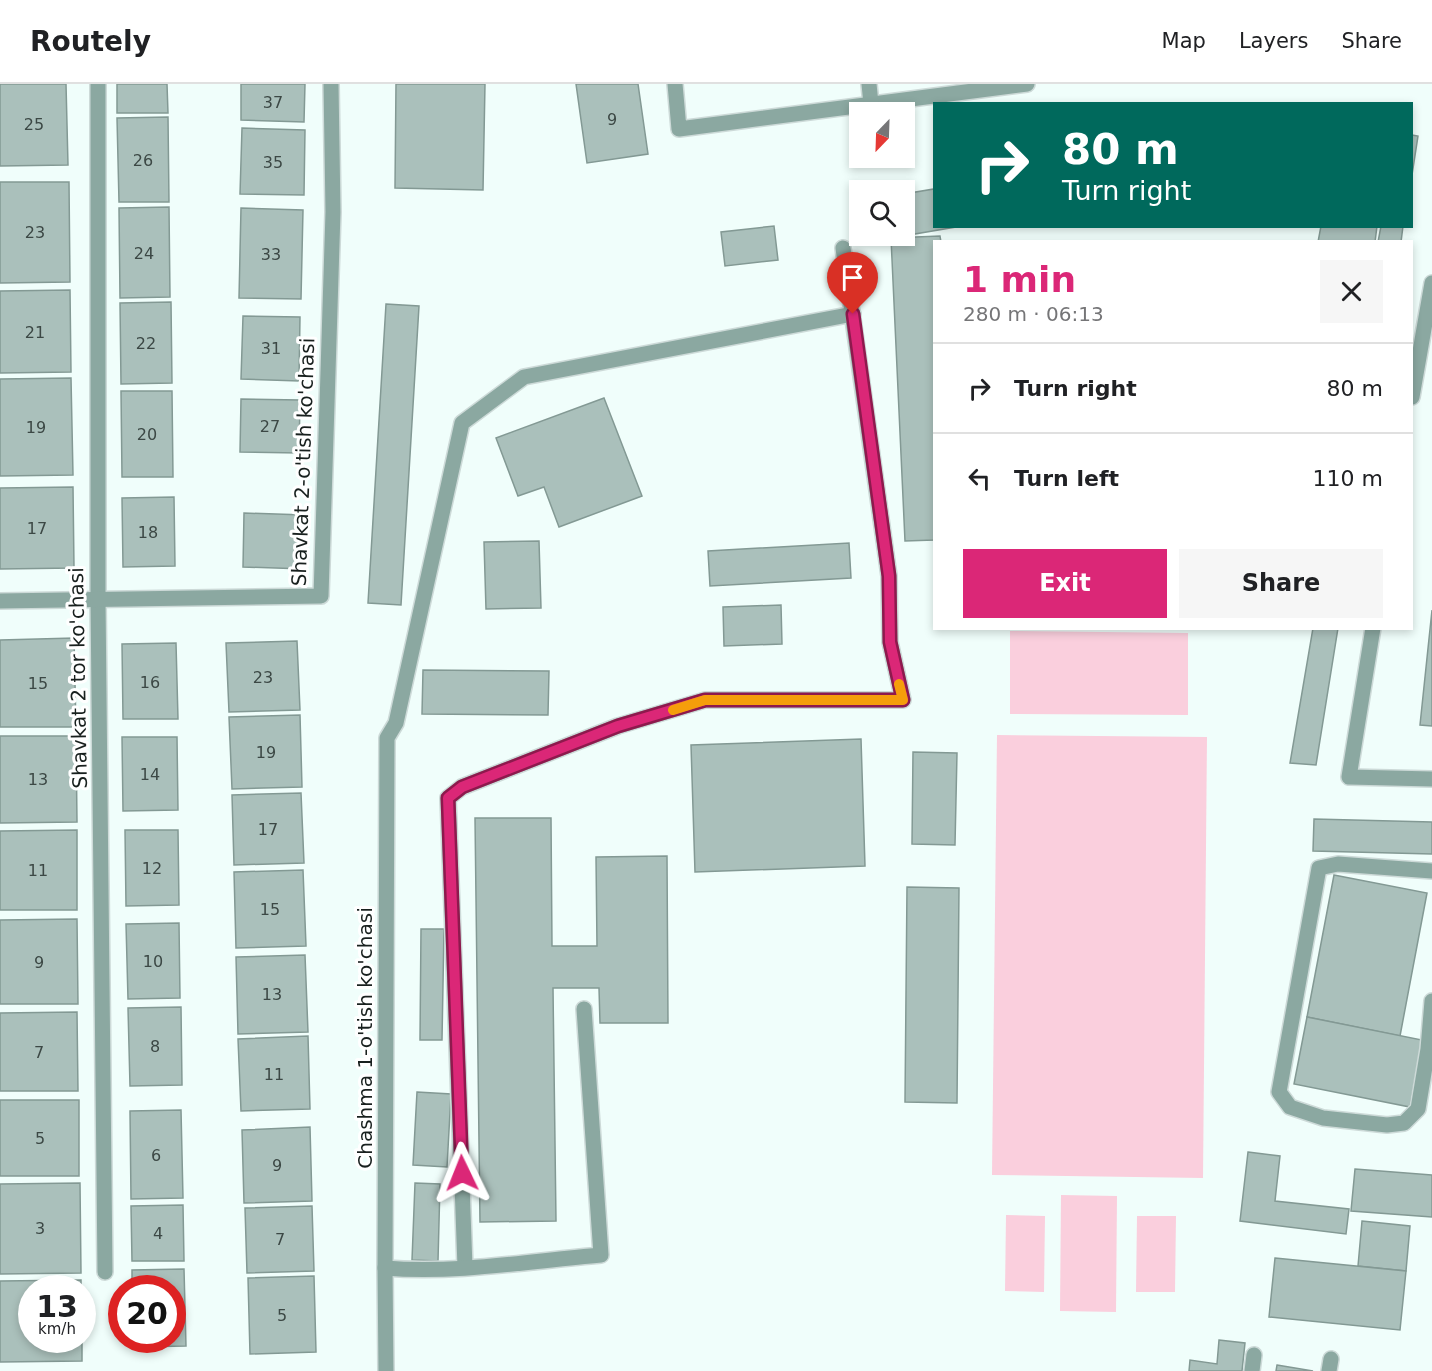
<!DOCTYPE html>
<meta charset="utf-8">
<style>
:root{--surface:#fff;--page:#f6f6f6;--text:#202124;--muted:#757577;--line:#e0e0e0;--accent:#db2777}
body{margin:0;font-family:"DejaVu Sans",sans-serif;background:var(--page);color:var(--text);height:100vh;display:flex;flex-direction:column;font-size:22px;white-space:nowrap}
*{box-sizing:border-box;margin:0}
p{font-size:20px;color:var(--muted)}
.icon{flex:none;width:33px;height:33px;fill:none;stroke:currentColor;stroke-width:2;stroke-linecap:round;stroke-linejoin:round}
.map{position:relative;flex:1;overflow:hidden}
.sheet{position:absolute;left:933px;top:156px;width:480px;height:390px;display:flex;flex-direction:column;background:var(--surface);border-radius:0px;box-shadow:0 3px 9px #0003}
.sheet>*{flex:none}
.banner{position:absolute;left:933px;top:18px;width:480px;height:126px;border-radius:0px;box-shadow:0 3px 9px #0003;background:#00695c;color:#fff;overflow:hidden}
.needle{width:39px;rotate:203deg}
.tools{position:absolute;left:849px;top:18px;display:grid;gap:12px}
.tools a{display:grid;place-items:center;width:66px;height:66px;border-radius:0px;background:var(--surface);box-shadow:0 3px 9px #0003;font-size:30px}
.speed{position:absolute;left:18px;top:1191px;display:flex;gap:12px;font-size:30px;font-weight:700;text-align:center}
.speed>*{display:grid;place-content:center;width:78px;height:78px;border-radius:50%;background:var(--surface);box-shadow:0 3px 9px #0003;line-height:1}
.speed small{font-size:15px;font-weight:400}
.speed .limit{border:9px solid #d22;background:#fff;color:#111}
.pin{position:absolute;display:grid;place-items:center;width:51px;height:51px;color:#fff;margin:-62px -26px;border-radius:50% 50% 50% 0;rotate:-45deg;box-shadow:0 0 6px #0007}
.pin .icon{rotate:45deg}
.me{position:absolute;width:66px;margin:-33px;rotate:358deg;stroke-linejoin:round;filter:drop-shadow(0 0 4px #0008)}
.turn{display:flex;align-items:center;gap:21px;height:126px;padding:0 30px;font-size:27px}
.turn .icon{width:78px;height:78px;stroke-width:2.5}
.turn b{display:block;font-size:42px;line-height:51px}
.round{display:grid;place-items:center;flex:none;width:63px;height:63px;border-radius:0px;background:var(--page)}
.headline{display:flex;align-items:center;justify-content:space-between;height:102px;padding:0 30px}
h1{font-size:36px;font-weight:600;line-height:45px;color:var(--accent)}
.button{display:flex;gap:12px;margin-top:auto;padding:12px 30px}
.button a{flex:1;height:69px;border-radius:0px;background:var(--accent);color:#fff;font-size:24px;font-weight:600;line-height:69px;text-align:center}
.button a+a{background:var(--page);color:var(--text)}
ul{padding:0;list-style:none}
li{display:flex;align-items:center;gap:18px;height:90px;padding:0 30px;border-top:2px solid var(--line)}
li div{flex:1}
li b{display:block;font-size:22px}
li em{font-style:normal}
header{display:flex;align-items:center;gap:36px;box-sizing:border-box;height:84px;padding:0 30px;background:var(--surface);border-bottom:2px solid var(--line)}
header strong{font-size:28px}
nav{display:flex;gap:33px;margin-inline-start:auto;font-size:21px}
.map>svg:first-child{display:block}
</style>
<header>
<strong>Routely</strong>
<nav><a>Map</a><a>Layers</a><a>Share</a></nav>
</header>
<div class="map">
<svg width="1432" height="1287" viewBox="0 0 1432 1287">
<rect width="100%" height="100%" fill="#f0fefb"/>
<!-- green -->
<g fill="#facfdd">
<polygon points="1010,547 1188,549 1188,631 1010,630"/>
<polygon points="997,651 1207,653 1203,1094 992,1091"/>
<polygon points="1061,1111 1117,1112 1116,1228 1060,1227"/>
<polygon points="1006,1131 1045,1132 1044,1208 1005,1207"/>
<polygon points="1137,1132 1176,1132 1175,1208 1136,1208"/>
</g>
<!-- building -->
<g fill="#aac0bb" stroke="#839994" stroke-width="1.5">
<polygon points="0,0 66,0 68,81 0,82"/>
<polygon points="117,0 167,0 168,29 117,29"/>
<polygon points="241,0 305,0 304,38 241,36"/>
<polygon points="396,0 485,0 483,106 395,104"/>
<polygon points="576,0 638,0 648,70 587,79"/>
<polygon points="168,33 169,118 119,118 117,34"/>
<polygon points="242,44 305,46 304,111 240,110"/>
<polygon points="1412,51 1418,52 1412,91"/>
<polygon points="0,98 69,98 70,198 0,199"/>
<polygon points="934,105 934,142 962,142 891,154 891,152 904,152 904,110"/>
<polygon points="169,123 170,213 120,214 119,124"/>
<polygon points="241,124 303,126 301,215 239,214"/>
<polygon points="774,142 778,176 725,182 721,148"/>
<polygon points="1321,142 1377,142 1375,158 1318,158"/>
<polygon points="1381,142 1403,142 1401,158 1378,158"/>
<polygon points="940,152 941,158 934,158 934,456 905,457 891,154"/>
<polygon points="70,206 71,288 0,289 0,207"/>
<polygon points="171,218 172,299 121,300 120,219"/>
<polygon points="386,220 419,222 401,521 368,519"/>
<polygon points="243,232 300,233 299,297 241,295"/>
<polygon points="71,294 73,391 0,392 0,295"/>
<polygon points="121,307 172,307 173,393 122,393"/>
<polygon points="604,314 642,412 559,443 544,403 518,412 496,354"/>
<polygon points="241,315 300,316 299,369 240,368"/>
<polygon points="73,403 74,484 0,485 0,404"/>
<polygon points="174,413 175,482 123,483 122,414"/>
<polygon points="244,429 305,431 304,485 243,483"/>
<polygon points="539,457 541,524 486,525 484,458"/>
<polygon points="849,459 851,494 710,502 708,467"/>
<polygon points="781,521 782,560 724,562 723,523"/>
<polygon points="1432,526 1432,642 1420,641"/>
<polygon points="1313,544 1338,544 1316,681 1290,679"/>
<polygon points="74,554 76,643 0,643 0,556"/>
<polygon points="297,557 300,626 229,628 226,559"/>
<polygon points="176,559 178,635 123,635 122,560"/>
<polygon points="423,586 549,587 548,631 422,630"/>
<polygon points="300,631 302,703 232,705 229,633"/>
<polygon points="0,652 76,652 77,738 0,739"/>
<polygon points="122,653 177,653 178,726 123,727"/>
<polygon points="861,655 865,782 695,788 691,661"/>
<polygon points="913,668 957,669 955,761 912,760"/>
<polygon points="301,709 304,779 234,781 232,711"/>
<polygon points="475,734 551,734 552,862 597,862 596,773 667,772 668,939 600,939 599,904 553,904 556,1137 480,1138"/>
<polygon points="1314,735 1432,738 1432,770 1313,767"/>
<polygon points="77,746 77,826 0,826 0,747"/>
<polygon points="125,746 178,746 179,821 126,822"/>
<polygon points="303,786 306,862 236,864 234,788"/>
<polygon points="1334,791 1427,809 1400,952 1307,933"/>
<polygon points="907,803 959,804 957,1019 905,1018"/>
<polygon points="77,835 78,920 0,920 0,836"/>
<polygon points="179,839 180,914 128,915 126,840"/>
<polygon points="421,845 444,845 442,956 420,956"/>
<polygon points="305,871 308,948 238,950 236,873"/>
<polygon points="181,923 182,1001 130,1002 128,924"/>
<polygon points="77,928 78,1007 0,1007 0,929"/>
<polygon points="1307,933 1422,956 1410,1023 1294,1000"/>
<polygon points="308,952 310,1025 241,1027 238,955"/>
<polygon points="417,1008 451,1010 447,1083 413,1081"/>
<rect x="0" y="1016" width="79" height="76"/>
<polygon points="181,1026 183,1114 131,1115 130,1027"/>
<polygon points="310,1043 312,1117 244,1119 242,1046"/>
<polygon points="1248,1068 1280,1072 1275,1117 1349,1125 1346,1150 1240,1137"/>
<polygon points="1355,1085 1432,1091 1432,1133 1351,1127"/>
<polygon points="80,1099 81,1189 0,1190 0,1100"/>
<polygon points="415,1099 440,1100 438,1177 412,1176"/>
<polygon points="183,1121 184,1177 132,1177 131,1122"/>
<polygon points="312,1122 314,1187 247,1189 245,1124"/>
<polygon points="1362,1137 1410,1142 1406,1187 1358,1182"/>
<polygon points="1275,1174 1406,1187 1400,1246 1269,1233"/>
<polygon points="184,1185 186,1262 133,1263 133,1256 172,1256 172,1204 132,1204 132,1186"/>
<polygon points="314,1192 316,1268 250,1270 248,1194"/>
<polygon points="81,1196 81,1204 32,1204 32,1256 82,1256 82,1277 0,1278 0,1197"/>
<polygon points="1219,1256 1245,1259 1242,1287 1189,1287 1190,1276 1217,1280"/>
<polygon points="1277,1281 1313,1287 1276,1287"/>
</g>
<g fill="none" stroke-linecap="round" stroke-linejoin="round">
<!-- minor casing -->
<g stroke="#cddad8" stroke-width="18">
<g id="minor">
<polyline points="98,0 98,516 105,1188"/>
<polyline points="675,0 679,45 1027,0"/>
<polyline points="869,0 871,20"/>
<polyline points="1412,313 1432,199"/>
<polyline points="0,517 321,512 333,128 331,0"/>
<polyline points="1373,544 1349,693 1432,695"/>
<polyline points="1432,787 1338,780 1319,784 1279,1008 1290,1023 1323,1034 1387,1041 1404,1039 1418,1025 1428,965 1432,917"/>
<polyline points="465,1183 448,714 462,703 618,642 705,616 903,616 890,558 889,492 843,164"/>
<path d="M385,1184c71,6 145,-7 216,-13l-17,-246"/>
<polyline points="386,1287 385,1184 387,654 396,639 462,339 524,293 853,230"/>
<polyline points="1252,1287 1254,1271"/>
<polyline points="1329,1287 1331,1275"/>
</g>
</g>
<!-- minor -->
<use href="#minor" stroke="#8ba8a1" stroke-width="15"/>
</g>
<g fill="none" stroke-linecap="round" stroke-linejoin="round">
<!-- route casing -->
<g stroke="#8e194d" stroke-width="15">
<polyline id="route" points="462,1089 448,714 462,703 618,642 705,616 903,616 890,558 889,492 853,230"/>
</g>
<!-- route -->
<use href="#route" stroke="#db2777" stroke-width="10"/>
<!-- slow -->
<polyline stroke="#f59e0b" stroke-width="10" points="673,626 705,616 903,616 899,600"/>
</g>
<g text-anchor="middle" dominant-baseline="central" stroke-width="6" stroke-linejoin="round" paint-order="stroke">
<!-- number labels -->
<g font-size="16" fill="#3c4845">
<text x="273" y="18">37</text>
<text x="612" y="35">9</text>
<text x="34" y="40">25</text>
<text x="143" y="76">26</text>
<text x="273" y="78">35</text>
<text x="35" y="148">23</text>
<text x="144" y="169">24</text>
<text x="271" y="170">33</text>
<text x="35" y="248">21</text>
<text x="146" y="259">22</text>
<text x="271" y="264">31</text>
<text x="270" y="342">27</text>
<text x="36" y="343">19</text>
<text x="147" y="350">20</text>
<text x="37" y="444">17</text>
<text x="148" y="448">18</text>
<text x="263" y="593">23</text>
<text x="150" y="598">16</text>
<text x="38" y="599">15</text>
<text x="266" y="668">19</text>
<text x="150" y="690">14</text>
<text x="38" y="695">13</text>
<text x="268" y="745">17</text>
<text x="152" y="784">12</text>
<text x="38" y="786">11</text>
<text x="270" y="825">15</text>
<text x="153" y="877">10</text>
<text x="39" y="878">9</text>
<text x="272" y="910">13</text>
<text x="155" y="962">8</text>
<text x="39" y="968">7</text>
<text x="274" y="990">11</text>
<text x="40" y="1054">5</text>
<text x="156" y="1071">6</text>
<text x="277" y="1081">9</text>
<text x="40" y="1144">3</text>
<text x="158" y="1149">4</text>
<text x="280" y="1155">7</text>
<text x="282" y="1231">5</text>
</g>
<!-- street labels -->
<g font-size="20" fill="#18201e" stroke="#fff">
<text transform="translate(303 378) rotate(-88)">Shavkat 2-o'tish ko'chasi</text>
<text transform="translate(78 594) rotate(-91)">Shavkat 2 tor ko'chasi</text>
<text transform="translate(365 954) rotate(-90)">Chashma 1-o'tish ko'chasi</text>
</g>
</g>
</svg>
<div class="tools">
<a><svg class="needle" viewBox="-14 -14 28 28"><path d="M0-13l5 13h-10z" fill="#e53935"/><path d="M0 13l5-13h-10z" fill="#757577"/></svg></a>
<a><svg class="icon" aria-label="search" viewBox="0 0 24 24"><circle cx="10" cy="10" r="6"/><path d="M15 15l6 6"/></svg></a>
</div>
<div class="speed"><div>13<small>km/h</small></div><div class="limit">20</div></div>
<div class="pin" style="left:853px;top:230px;background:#d93025"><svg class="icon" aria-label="arrive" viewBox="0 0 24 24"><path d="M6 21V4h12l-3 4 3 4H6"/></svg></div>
<svg class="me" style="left:462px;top:1089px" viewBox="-20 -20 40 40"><path d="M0-17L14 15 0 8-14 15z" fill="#db2777" stroke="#fff" stroke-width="4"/></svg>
<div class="banner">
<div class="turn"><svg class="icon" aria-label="right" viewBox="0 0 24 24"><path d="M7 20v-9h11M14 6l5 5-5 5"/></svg><div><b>80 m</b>Turn right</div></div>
</div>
<section class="sheet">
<div class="headline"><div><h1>1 min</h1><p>280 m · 06:13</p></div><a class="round"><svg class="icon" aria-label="close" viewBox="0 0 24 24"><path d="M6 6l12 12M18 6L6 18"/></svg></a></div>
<ul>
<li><svg class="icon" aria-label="right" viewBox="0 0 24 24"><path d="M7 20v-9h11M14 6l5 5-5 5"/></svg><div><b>Turn right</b></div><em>80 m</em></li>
<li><svg class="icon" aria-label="left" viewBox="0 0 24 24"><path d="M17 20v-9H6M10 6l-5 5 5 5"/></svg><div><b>Turn left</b></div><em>110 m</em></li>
</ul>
<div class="button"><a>Exit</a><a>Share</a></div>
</section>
</div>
